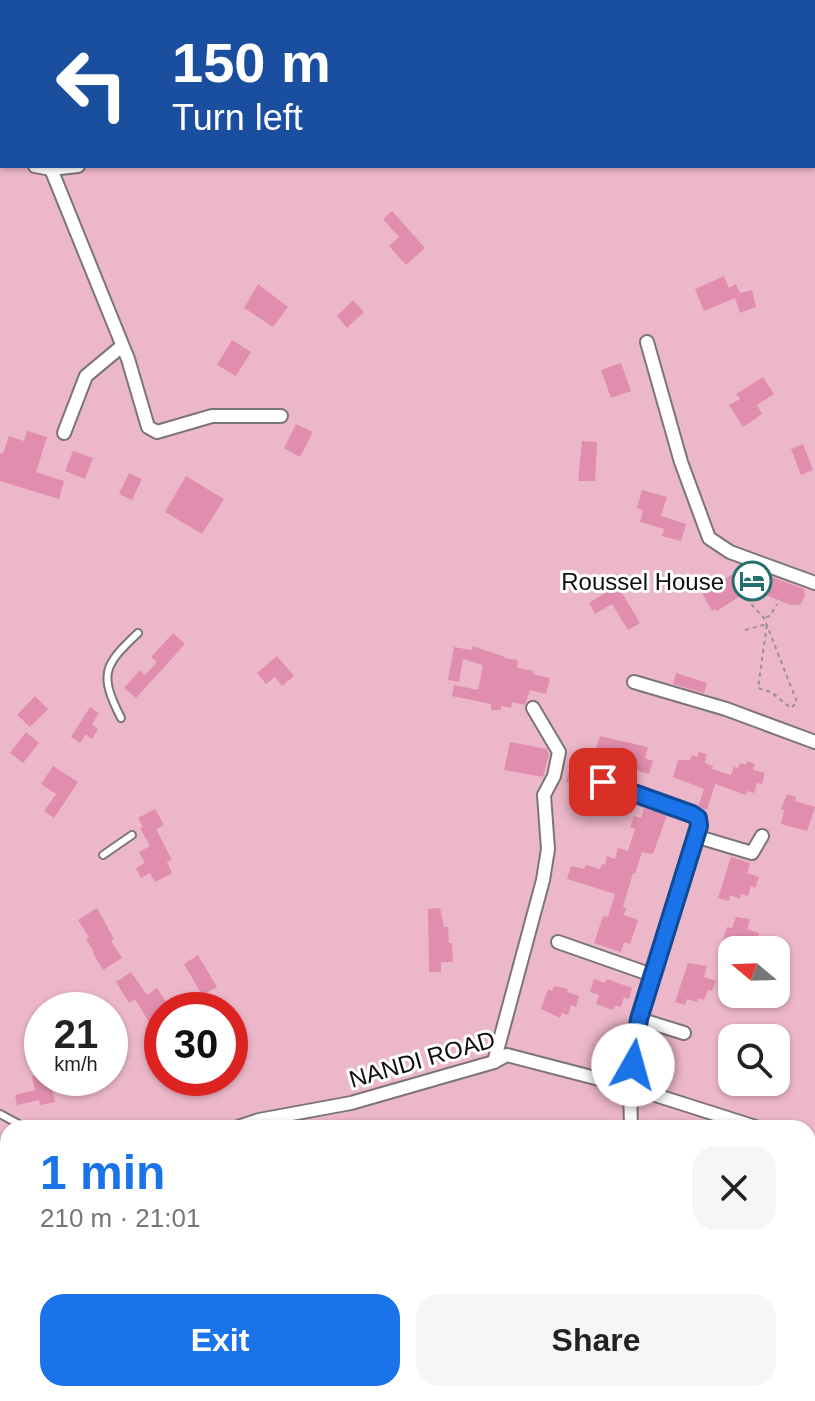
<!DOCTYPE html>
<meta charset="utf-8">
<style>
:root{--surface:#fff;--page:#f6f6f6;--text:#222;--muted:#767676;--accent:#1a73e8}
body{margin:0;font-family:Helvetica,sans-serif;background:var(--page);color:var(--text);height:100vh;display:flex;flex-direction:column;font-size:30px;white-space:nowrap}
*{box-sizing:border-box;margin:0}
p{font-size:26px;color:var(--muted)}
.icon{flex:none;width:44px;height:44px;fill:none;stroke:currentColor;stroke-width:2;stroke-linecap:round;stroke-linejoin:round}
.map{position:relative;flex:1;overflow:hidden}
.panel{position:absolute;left:0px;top:1120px;width:816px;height:282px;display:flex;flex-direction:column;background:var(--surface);border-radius:24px 24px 0 0;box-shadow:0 2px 6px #0004}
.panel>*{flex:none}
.hud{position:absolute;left:0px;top:0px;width:816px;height:168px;box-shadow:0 2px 6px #0004;background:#1a4fa0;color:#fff;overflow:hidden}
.needle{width:52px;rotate:289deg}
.tools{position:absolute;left:718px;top:936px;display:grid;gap:16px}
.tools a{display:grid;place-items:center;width:72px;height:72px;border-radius:16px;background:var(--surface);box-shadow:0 2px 6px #0004;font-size:40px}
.speed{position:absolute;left:24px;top:992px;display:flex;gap:16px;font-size:40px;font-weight:700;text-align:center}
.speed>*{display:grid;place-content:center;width:104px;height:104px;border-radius:50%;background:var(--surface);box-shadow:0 2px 6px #0004;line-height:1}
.speed small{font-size:20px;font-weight:400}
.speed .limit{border:12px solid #d22;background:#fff;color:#111}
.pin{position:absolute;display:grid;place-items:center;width:68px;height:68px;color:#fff;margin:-34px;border-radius:16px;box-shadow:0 4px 12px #0006}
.me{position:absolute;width:88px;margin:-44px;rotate:7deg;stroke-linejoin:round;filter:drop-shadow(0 0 6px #0008)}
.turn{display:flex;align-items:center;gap:28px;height:168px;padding:0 40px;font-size:36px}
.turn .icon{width:104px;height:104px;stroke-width:2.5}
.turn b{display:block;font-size:56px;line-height:68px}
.round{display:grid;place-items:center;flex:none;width:84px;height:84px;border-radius:24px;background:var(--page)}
.summary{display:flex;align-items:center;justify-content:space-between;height:136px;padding:0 40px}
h1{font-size:48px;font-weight:800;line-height:60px;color:var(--accent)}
.primary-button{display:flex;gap:16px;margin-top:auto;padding:16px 40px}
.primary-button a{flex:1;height:92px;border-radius:24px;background:var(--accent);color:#fff;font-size:32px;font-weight:800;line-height:92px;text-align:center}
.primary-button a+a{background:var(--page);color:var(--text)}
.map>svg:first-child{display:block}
</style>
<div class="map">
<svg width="815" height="1401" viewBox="0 0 815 1401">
<rect width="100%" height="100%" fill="#eae3e6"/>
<!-- green -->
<path fill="#edb7ca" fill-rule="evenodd" d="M0,0h815v1401h-815zM2,2h812v164h-812zM732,950h44v44h-44zM42,1010h68v68h-68zM162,1010h68v68h-68zM732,1038h44v44h-44zM8,1128h800v266h-800z"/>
<!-- building -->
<g fill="#e18dae">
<polygon points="392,211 425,248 406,265 389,246 399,237 383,219"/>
<polygon points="724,276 729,288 736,284 740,293 752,290 756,307 740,313 735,298 704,311 695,289"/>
<polygon points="258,284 288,307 273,327 244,308"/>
<polygon points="353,300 364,312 347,328 337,316"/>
<polygon points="232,340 251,352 236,376 217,365"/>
<polygon points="621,363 631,391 611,398 601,370"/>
<polygon points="763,377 774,394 757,405 762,414 743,427 729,405 740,399 736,394"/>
<polygon points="296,424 313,432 300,457 284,448"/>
<polygon points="27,431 47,437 36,472 64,481 59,499 0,481 0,453 3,454 9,436 24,441"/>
<polygon points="582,441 597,442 595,481 578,481"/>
<polygon points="803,444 813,470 801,475 791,449"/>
<polygon points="73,451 93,458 85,479 65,471"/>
<polygon points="129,473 142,479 132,500 119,494"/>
<polygon points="186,476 224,499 202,534 165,512"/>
<polygon points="642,490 667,497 661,516 686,524 681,541 662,536 664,529 640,522 643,510 637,508"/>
<polygon points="748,568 804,589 805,596 800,605 791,605 751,589 717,611 716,609 712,611 702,593 733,574 734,576"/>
<polygon points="617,585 640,623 628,630 612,604 595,614 589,603"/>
<polygon points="173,633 185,644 136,698 124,688 140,670 145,675 157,662 151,657"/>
<polygon points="473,646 505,657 504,658 518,660 517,668 534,671 533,674 550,678 546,694 530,690 525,705 512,702 511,708 501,706 501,710 491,710 491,704 452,696 454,685 478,690 483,665 463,659 459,682 448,680 454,647 471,650"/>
<polygon points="277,656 294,676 282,686 275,677 266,684 257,673"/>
<polygon points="676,673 707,683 704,693 673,684"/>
<polygon points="35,696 48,709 30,727 17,715"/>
<polygon points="90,707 99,713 92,724 98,729 92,739 86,734 80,743 71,737"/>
<polygon points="26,732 39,743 23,763 10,753"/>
<polygon points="600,736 648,747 645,758 653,761 649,774 592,759"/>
<polygon points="510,742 547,749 549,754 543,777 504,770"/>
<polygon points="699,752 707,754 705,763 713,766 712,769 731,775 734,767 738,768 740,763 746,765 747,761 755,764 753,770 765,773 762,784 757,783 754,793 748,791 746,795 715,784 707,810 698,807 704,789 673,777 678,760 690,760 692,755 697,757"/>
<polygon points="573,758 593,764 587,787 566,782"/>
<polygon points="53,766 78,782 54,818 44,811 56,794 41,784"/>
<polygon points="787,794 796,797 795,801 815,807 807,831 781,824 784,810 781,809"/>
<polygon points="644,808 667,815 653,854 642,852 635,874 633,873 623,907 626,908 624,915 638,920 630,944 624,942 621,952 594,943 603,916 608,917 615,894 567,879 571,866 584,869 586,865 600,869 602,864 605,865 607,856 615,859 618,848 628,851 635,829 630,827 634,816 641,818"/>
<polygon points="155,809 164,825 156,829 172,860 167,862 172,873 155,882 150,873 141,878 136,868 145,863 139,852 150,846 140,828 143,827 138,818"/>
<polygon points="731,857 750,863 747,873 759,877 755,888 751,886 748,896 741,894 740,899 730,895 729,901 718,898"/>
<polygon points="97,908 114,939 111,941 122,958 103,970 93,953 94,952 86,939 89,937 78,920"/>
<polygon points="440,908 444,927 448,927 449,943 452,943 453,962 441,962 441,972 429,972 428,909"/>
<polygon points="736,917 750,919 747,929 759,933 756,944 751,943 748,950 732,950 729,958 718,954 727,927 732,928"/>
<polygon points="198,955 217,987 202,995 184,964"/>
<polygon points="688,963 707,966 704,977 716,981 712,991 708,990 704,1000 698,998 697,1002 687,999 685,1005 675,1002"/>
<polygon points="131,972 147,995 157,988 170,1008 162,1010 162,1014 149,1022 135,999 129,1003 116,982"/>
<polygon points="594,979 605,983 607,979 632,988 629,999 624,997 621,1007 615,1006 613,1010 596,1004 599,995 590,992"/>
<polygon points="554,986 568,989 567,992 579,996 576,1007 571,1005 568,1015 562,1013 560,1018 541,1009 548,989 552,991"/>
<polygon points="42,1074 42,1078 49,1078 55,1102 40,1105 39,1100 17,1105 15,1095 35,1090 32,1076"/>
</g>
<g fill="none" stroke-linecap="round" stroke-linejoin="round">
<!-- service casing -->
<g stroke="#7b7577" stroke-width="10">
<g id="service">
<path d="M121,718c-22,-44 -18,-52 17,-85"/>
<polyline points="103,855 132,835"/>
<polyline points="0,1114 26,1128"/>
<polyline points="84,1394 88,1401"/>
<polyline points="103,1394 106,1401"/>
</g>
</g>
<!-- minor casing -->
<g stroke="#7b7577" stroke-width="16">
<g id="minor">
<polyline points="299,2 300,0"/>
<polyline points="0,158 2,159"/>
<polyline points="35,166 51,169 78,166"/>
<polyline points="51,169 128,359 148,427 157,432 212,416 281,416"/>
<polyline points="647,342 681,462 709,538 730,552 815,583"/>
<polyline points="64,433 86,376 122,346"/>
<polyline points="634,682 726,709 815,742"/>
<polyline points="603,782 692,814 698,818 699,826 639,1019 630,1087 631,1128"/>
<polyline points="695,836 752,853 762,836"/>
<polyline points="558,942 652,975"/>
<polyline points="639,1019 684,1033"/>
<polyline points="494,1062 543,880 548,849 544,795 554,776 559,752 533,708"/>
<polyline points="235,1128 259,1120 351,1103 494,1062 507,1055 630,1087 759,1128"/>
<polyline points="808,1145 815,1148"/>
<polyline points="808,1184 815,1185"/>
<polyline points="0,1335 8,1327"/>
<polyline points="380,1394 382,1401"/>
<polyline points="641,1394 641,1401"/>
</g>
</g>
<!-- path -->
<g stroke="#969193" stroke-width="2" stroke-dasharray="4 4" stroke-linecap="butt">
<polyline points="766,617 770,616 777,604"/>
<polyline points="745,630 767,624 758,688 771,692 791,708 797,702 764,618 751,604"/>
</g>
<!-- service -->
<use href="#service" stroke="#fff" stroke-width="6"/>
<!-- minor -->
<use href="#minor" stroke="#fff" stroke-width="12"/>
</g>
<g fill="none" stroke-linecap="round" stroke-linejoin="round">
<!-- route casing -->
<g stroke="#114b97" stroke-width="20">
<polyline id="route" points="603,782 692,814 698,818 699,826 639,1019 633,1065"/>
</g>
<!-- route -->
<use href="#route" stroke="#1a73e8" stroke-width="14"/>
</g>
<!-- icons -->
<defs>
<g id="hotel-ring" transform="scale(2)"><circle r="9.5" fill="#fff" stroke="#25706c" stroke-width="1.5"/><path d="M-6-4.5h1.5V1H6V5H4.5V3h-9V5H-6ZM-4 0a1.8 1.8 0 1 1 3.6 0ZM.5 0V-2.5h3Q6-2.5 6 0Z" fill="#25706c"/></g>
</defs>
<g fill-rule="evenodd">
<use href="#hotel-ring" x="752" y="581"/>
</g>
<g text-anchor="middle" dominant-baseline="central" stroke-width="6" stroke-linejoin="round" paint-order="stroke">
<!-- poi labels -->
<g font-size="24" fill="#100e0f" stroke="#fff" text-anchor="end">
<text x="724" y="581">Roussel House</text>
</g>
<!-- street labels -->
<g font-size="24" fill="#100e0f" stroke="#fff">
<text transform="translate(422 1059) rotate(-16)">NANDI ROAD</text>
</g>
</g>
</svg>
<div class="tools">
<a><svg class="needle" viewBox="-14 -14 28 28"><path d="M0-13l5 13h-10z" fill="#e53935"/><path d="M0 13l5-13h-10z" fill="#767676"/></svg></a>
<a><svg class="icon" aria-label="search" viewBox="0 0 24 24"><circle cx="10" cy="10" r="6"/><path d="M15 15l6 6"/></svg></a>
</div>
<div class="speed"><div>21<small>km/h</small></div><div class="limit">30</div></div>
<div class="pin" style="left:603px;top:782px;background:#d93025"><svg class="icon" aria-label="arrive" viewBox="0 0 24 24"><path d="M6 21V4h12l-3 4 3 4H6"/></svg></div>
<svg class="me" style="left:633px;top:1065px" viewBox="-20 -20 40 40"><circle r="19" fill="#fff"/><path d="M0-13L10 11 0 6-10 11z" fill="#1a73e8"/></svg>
<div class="hud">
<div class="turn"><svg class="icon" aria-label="left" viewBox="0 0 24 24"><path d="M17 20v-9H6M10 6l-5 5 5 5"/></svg><div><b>150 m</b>Turn left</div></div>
</div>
<section class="panel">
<div class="summary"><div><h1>1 min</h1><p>210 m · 21:01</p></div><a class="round"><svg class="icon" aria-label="close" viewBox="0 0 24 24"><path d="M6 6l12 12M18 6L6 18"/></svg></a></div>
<div class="primary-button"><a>Exit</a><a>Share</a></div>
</section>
</div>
